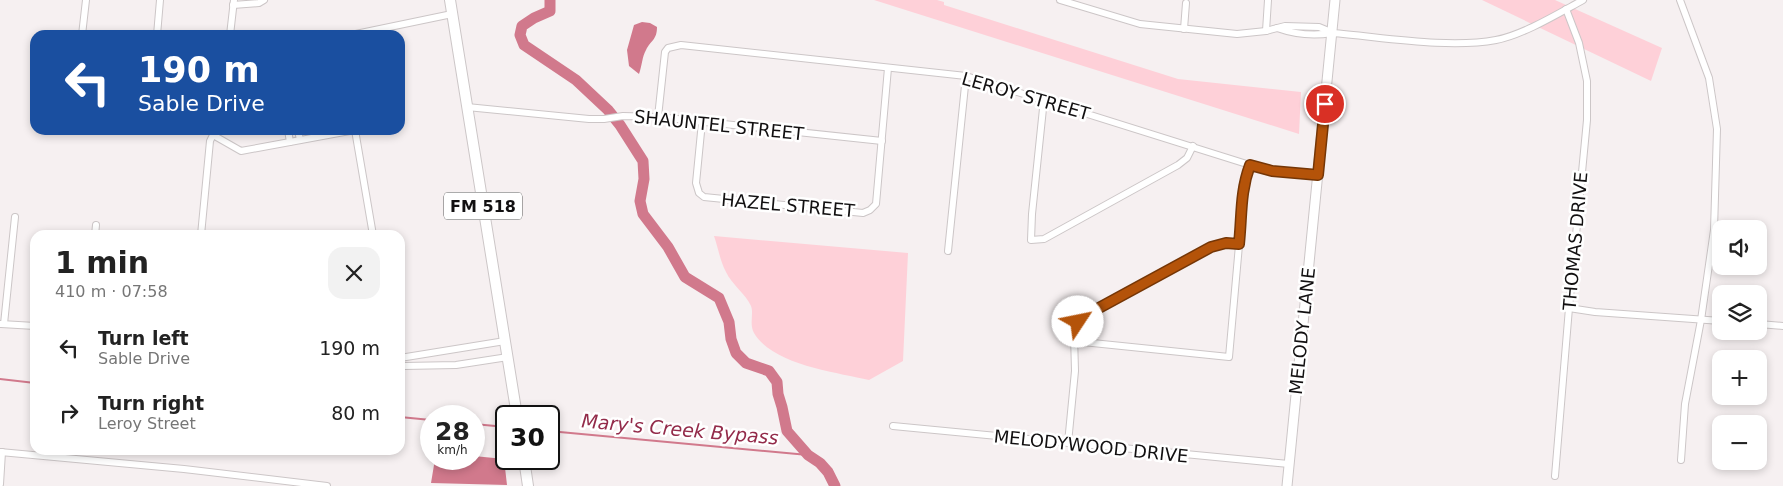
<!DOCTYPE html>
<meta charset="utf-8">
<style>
:root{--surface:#fff;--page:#f2f2f2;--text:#222;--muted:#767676}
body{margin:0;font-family:"DejaVu Sans",sans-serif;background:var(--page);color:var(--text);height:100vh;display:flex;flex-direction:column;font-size:19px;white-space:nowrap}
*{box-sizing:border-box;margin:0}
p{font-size:16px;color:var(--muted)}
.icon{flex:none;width:28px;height:28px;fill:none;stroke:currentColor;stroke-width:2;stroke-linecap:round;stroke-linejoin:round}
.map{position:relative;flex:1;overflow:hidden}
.panel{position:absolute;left:30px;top:230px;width:375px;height:225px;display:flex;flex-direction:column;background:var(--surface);border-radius:15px;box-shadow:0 2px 8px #0003}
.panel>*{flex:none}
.banner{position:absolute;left:30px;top:30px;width:375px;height:105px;border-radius:15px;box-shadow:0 2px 8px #0003;background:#1a4fa0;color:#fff;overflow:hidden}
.controls{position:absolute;left:1712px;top:220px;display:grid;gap:10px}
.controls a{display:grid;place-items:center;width:55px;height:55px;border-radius:10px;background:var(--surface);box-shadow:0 2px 8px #0003;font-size:25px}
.speed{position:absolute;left:420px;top:405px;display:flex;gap:10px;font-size:25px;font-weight:700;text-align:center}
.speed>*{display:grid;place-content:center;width:65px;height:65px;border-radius:50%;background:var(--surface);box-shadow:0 2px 8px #0003;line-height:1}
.speed small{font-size:12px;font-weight:400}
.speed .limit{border:2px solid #111;border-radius:8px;background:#fff;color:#111}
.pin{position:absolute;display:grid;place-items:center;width:42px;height:42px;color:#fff;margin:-21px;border:2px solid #fff;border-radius:50%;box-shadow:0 1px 5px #0007}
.me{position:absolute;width:55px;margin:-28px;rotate:56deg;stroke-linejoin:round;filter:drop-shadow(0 0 4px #0008)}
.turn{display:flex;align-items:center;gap:18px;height:105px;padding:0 25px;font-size:22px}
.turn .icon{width:65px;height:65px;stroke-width:2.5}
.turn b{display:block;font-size:35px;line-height:42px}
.round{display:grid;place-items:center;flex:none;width:52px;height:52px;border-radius:15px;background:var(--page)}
.overview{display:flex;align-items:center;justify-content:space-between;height:85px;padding:0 25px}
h1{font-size:30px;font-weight:600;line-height:38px}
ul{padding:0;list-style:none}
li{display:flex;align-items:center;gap:15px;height:65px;padding:0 25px}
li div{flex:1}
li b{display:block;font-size:19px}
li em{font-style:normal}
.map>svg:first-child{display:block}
</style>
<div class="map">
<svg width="1783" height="486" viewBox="0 0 1783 486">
<rect width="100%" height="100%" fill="#f6f0f1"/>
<!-- green -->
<g fill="#fed0d8">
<polygon points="874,0 937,0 944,2 944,5 1178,79 1301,92 1299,134"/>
<polygon points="1482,0 1555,0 1662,48 1651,81"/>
<path d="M714,236l194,17 -5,108 -34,19c-33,-8 -96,-15 -115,-47 -5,-9 0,-19 -3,-27 -5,-12 -19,-21 -25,-34 -6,-11 -8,-25 -12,-36z"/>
</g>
<!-- water -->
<g fill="#d1798c">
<path d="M642,22l8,1 7,4c0,13 -6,13 -11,23 -4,7 -4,16 -7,24l-10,-8 -2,-16 7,-25z"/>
<polygon points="474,456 504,459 507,485 431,483 435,459 474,459"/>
</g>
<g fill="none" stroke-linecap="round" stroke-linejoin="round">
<!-- stream -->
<g stroke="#d1798c" stroke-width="2">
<polyline points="0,379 35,383"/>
<polyline points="400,417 431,420"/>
<polyline points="474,424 506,427"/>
<polyline points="549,431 808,455"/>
</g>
<!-- river -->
<polyline stroke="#d1798c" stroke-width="11" points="550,0 550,11 534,18 522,26 520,35 524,45 576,80 608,110 620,125 643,161 644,179 640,201 643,214 668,247 685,277 719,298 729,322 731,339 736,353 746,363 769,371 777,382 778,394 782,407 787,431 808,455 820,463 828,472 835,486"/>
<!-- street casing -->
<g stroke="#ccc6c7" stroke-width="8">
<g id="street">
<polyline points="1060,0 1140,24 1237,34 1266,31 1285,26 1319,27 1331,32"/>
<polyline points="1680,0 1709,78 1717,129 1714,230 1701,320 1685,404 1681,460"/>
<polyline points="233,5 259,3 264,0"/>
<path d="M1277,28c17,6 37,8 55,5 50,4 116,16 164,7 27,-5 63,-27 87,-40"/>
<polyline points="1184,29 1186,3"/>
<polyline points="1266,31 1268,0"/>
<polyline points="82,35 86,0"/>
<polyline points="157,35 160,0"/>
<polyline points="230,35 234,0"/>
<polyline points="351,35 452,14"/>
<polyline points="1044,99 1032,214 1031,240 1044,239 1178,165 1187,158 1193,146"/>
<polyline points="467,107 589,119 604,119 623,116 658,117 882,141"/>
<polyline points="658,117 665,52 668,48 681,45 966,76 1250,165 1272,171 1318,175"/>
<polyline points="702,122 696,183 699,193 704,197 863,213 870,210 876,204 888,68"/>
<polyline points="213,130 213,135 241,151 355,130 373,235"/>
<polyline points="288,130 290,142"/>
<polyline points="298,130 300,140"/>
<polyline points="95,235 96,225"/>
<polyline points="201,235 210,141 213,135"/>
<polyline points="948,251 966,76"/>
<polyline points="1569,308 1595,312 1721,321"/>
<polyline points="1,324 35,326"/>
<polyline points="4,324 15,217"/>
<polyline points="1759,324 1783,326"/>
<path d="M1073,341l156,16c4,-41 7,-82 11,-123 3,-27 0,-43 10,-69"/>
<polyline points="400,358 505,341"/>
<polyline points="400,365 404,366 456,365 508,357"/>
<polyline points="893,426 1289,464"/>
<polyline points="1068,443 1075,371 1074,335 1077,322 1086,315 1211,247 1226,243 1239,244"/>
<polyline points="0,452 184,469 327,486"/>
<polyline points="1555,476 1569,308 1587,120 1587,81 1579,43 1566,9"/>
<polyline points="0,484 2,452"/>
</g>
</g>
<!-- secondary casing -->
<g stroke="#ccc6c7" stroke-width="11">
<polyline id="secondary" points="1287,486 1335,0"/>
</g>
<!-- primary casing -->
<g stroke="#ccc6c7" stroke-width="12">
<g id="primary">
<polyline points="450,0 517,416"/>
<polyline points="524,459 528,486"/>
</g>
</g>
<!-- street -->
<use href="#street" stroke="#fff" stroke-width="6"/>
<!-- secondary -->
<use href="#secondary" stroke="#fff" stroke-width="9"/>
<!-- primary -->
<use href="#primary" stroke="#fff" stroke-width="10"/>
</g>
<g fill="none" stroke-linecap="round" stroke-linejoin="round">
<!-- route casing -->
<g stroke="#753606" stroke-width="12">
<path id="route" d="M1078,322l8,-7 125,-68 15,-4 13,1c3,-28 1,-52 11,-79l22,6 46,4 7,-71"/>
</g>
<!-- route -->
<use href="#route" stroke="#b45309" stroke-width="9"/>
</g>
<g text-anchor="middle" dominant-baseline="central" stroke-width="5" stroke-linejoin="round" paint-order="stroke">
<!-- shield labels -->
<rect fill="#fff" stroke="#595858" stroke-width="1" x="444" y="192.5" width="78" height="27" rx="4"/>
<g font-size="16" font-weight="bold" fill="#121011">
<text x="483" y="206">FM 518</text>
</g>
<!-- street labels -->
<g font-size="18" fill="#121011" stroke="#fff">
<text transform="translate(1026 96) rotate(16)">LEROY STREET</text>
<text transform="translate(719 125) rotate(6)">SHAUNTEL STREET</text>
<text transform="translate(788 205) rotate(5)">HAZEL STREET</text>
<text transform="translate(1575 241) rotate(-85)">THOMAS DRIVE</text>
<text transform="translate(1302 331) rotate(-84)">MELODY LANE</text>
<text transform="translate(1091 446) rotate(6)">MELODYWOOD DRIVE</text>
</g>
<!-- water labels -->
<g font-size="19" font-style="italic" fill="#932b4a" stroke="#fff">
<text transform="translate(680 429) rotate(5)">Mary's Creek Bypass</text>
</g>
</g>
</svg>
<div class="controls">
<a><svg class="icon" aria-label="sound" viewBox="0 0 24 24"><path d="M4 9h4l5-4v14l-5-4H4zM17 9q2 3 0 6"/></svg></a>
<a><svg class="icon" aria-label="layers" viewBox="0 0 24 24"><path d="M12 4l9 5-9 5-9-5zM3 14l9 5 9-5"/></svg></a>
<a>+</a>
<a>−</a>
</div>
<div class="speed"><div>28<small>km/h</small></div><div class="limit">30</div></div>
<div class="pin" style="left:1325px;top:104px;background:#d93025"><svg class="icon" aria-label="arrive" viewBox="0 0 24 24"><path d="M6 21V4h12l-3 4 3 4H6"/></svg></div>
<svg class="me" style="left:1078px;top:322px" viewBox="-20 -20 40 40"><circle r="19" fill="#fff"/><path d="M0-13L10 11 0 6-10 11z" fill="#b45309"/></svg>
<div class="banner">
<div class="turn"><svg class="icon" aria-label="left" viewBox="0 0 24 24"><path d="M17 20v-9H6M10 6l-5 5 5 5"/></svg><div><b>190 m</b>Sable Drive</div></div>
</div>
<section class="panel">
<div class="overview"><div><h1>1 min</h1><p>410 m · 07:58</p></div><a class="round"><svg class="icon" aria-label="close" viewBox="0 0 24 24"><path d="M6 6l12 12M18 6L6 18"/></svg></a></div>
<ul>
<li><svg class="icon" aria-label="left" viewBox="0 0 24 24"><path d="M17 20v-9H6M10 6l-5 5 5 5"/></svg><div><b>Turn left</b><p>Sable Drive</p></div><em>190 m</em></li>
<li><svg class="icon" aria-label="right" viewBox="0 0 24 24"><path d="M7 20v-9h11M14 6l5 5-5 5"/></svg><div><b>Turn right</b><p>Leroy Street</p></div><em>80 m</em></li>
</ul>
</section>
</div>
